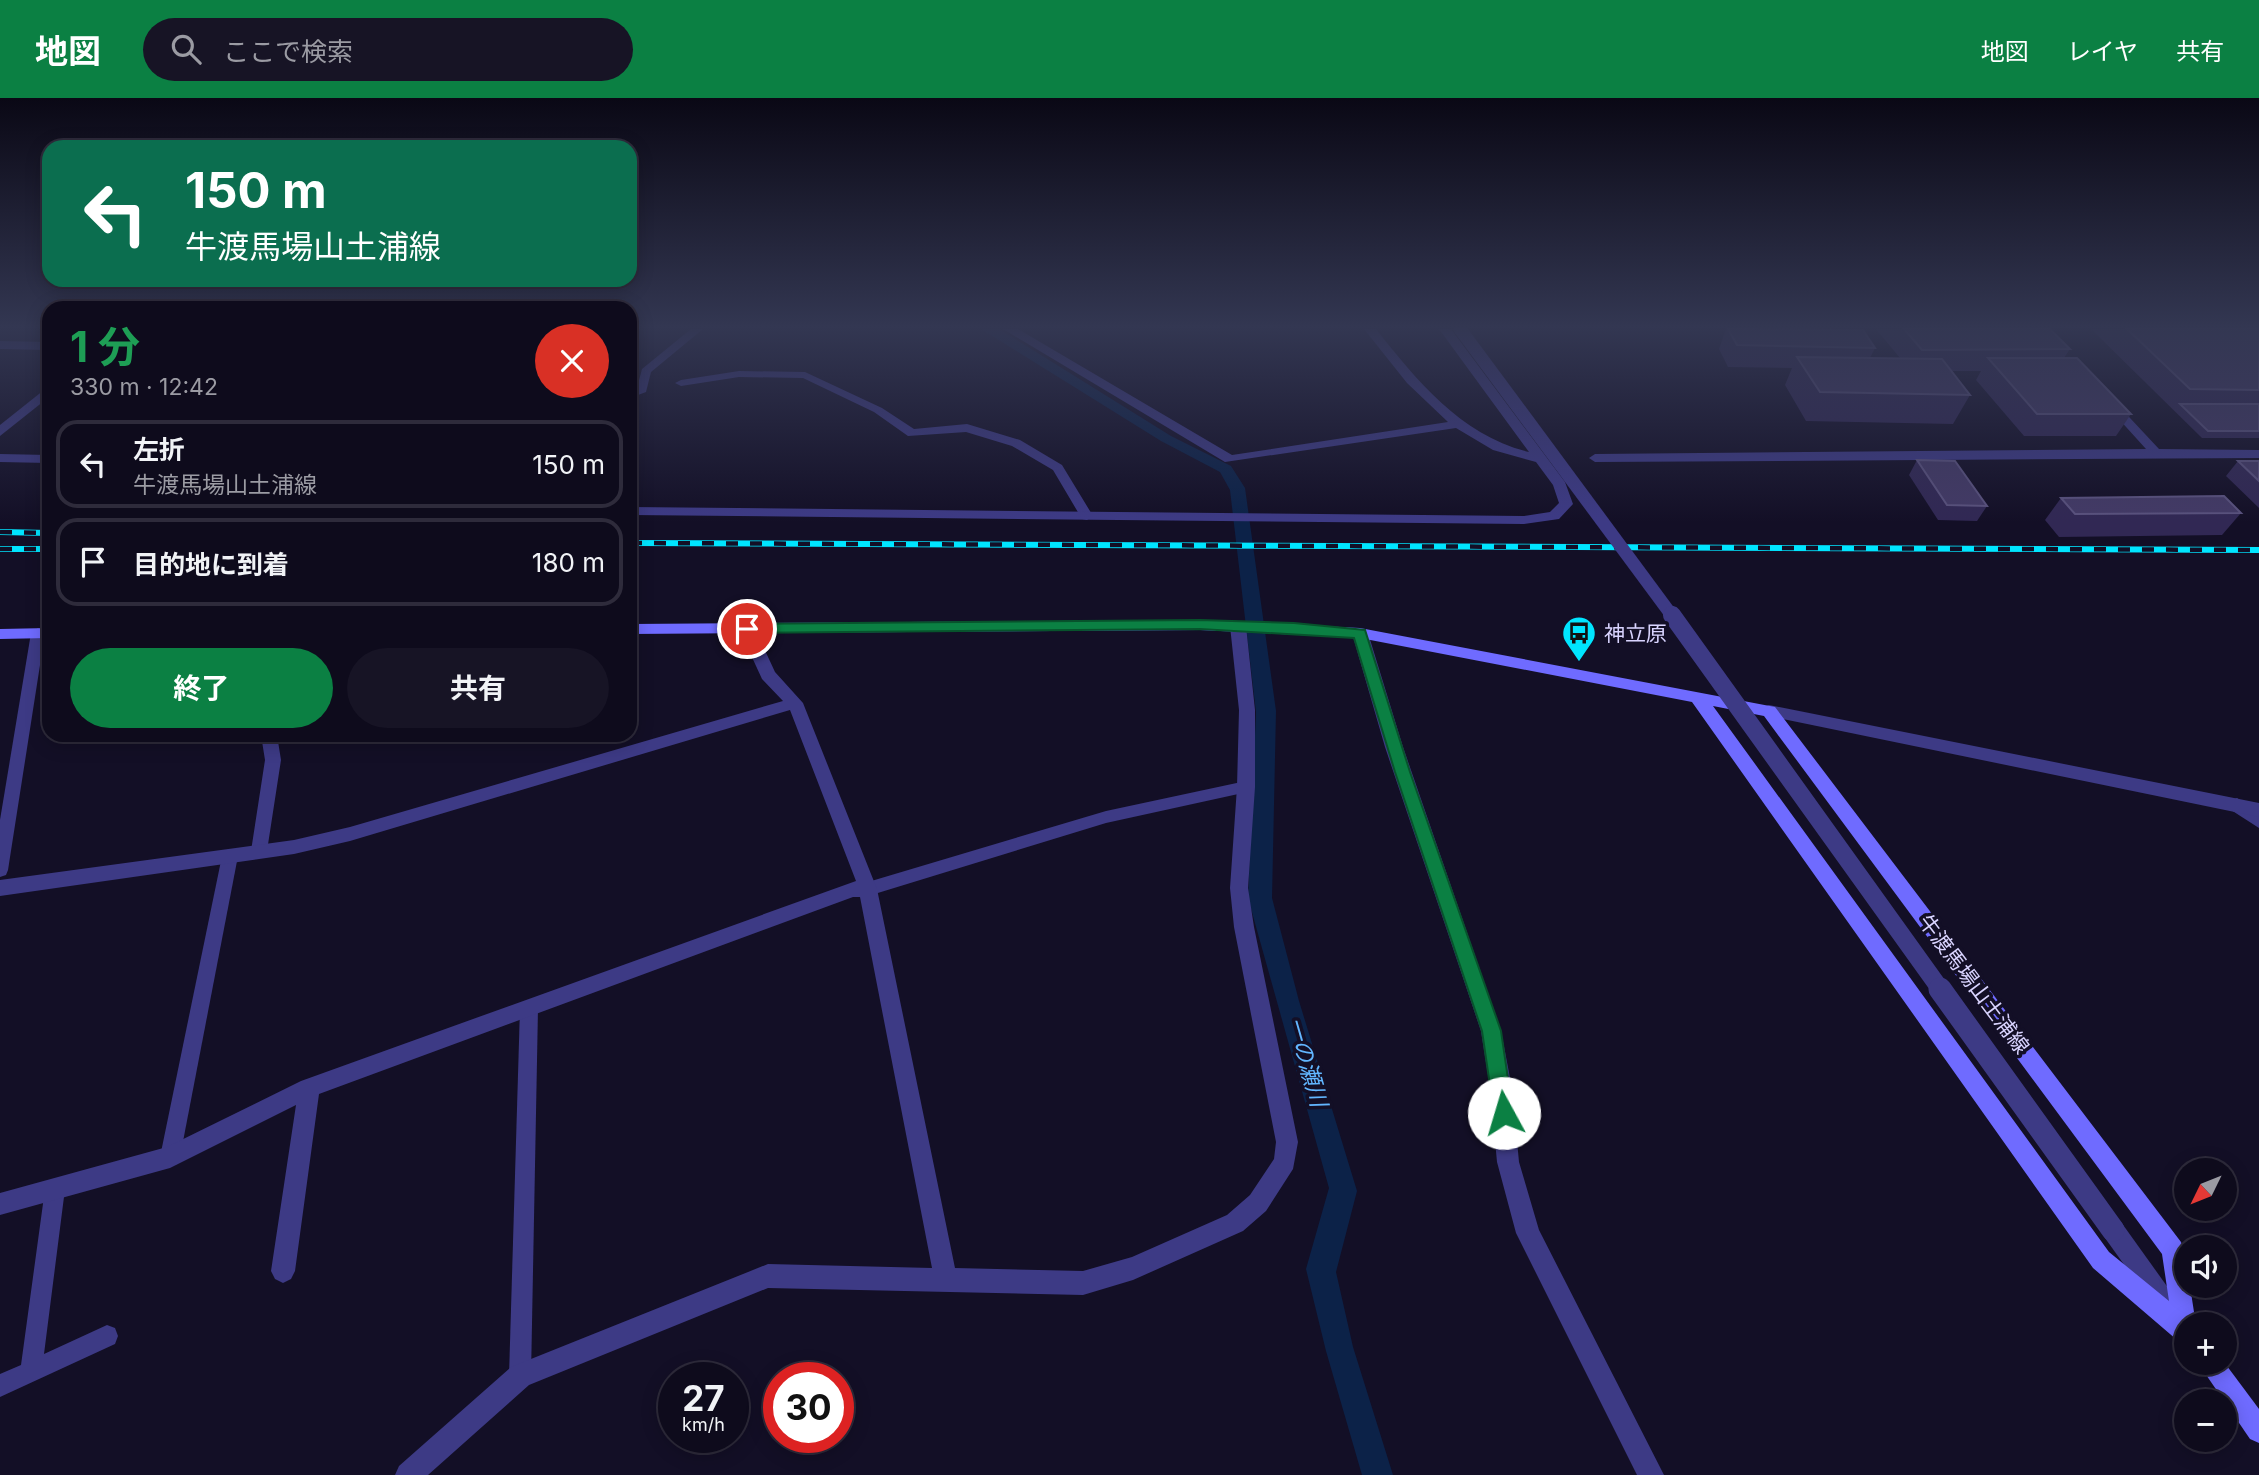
<!DOCTYPE html>
<html lang="ja">
<meta charset="utf-8">
<style>
:root{--surface:#0e0b1c;--page:#171425;--text:#f1f3f6;--muted:#9b9ba3;--line:#2e2b3b;--accent:#0b8043}
body{margin:0;font-family:Inter,"Noto Sans JP",sans-serif;background:var(--page);color:var(--text);height:100vh;display:flex;flex-direction:column;font-size:26px;white-space:nowrap}
*{box-sizing:border-box;margin:0}
p{font-size:23px;color:var(--muted)}
.icon{flex:none;width:38px;height:38px;fill:none;stroke:currentColor;stroke-width:2;stroke-linecap:round;stroke-linejoin:round}
.map{position:relative;flex:1;overflow:hidden}
.panel{position:absolute;left:42px;top:203px;width:595px;height:441px;display:flex;flex-direction:column;background:var(--surface);border-radius:21px;box-shadow:0 4px 18px #0003,0 0 0 2px var(--line)}
.panel>*{flex:none}
.banner{position:absolute;left:42px;top:42px;width:595px;height:147px;border-radius:21px;box-shadow:0 4px 18px #0003,0 0 0 2px var(--line);background:#0b6e4f;color:#fff;overflow:hidden}
.needle{width:46px;rotate:227deg}
.buttons{position:absolute;left:2174px;top:1060px;display:grid;gap:14px}
.buttons a{display:grid;place-items:center;width:63px;height:63px;border-radius:50%;background:var(--surface);box-shadow:0 4px 18px #0003,0 0 0 2px var(--line);font-size:35px}
.speed{position:absolute;left:658px;top:1264px;display:flex;gap:14px;font-size:35px;font-weight:700;text-align:center}
.speed>*{display:grid;place-content:center;width:91px;height:91px;border-radius:50%;background:var(--surface);box-shadow:0 4px 18px #0003,0 0 0 2px var(--line);line-height:1}
.speed small{font-size:18px;font-weight:400}
.speed .limit{border:10px solid #d22;background:#fff;color:#111}
.pin{position:absolute;display:grid;place-items:center;width:60px;height:60px;color:#fff;margin:-30px;border:4px solid #fff;border-radius:50%;box-shadow:0 2px 7px #0007}
.me{position:absolute;width:77px;margin:-38px;rotate:354deg;stroke-linejoin:round;filter:drop-shadow(0 0 5px #0008)}
.turn{display:flex;align-items:center;gap:24px;height:147px;padding:0 28px;font-size:32px}
.turn .icon{width:91px;height:91px;stroke-width:2.5}
.turn b{display:block;font-size:49px;line-height:60px}
.round{display:grid;place-items:center;flex:none;width:74px;height:74px;border-radius:37px;background:var(--page)}
.overview{display:flex;align-items:center;justify-content:space-between;height:119px;padding:0 28px}
h1{font-size:42px;font-weight:700;line-height:52px;color:#1e9e55}
.action{display:flex;gap:14px;margin-top:auto;padding:14px 28px}
.action a{flex:1;height:80px;border-radius:42px;background:var(--accent);color:#fff;font-size:28px;font-weight:700;line-height:80px;text-align:center}
.action a+a{background:var(--page);color:var(--text)}
ul{padding:0;list-style:none}
li{display:flex;align-items:center;gap:21px;height:88px;margin:0 14px 10px;padding:0 14px;border:4px solid var(--line);border-radius:21px}
li div{flex:1}
li b{display:block;font-size:26px}
li em{font-style:normal}
header{display:flex;align-items:center;gap:42px;box-sizing:border-box;height:98px;padding:0 35px;background:var(--accent);color:#fff}
header strong{font-size:33px}
nav{display:flex;gap:38px;margin-inline-start:auto;font-size:24px}
.search{width:490px;height:63px;background:var(--page);display:flex;align-items:center;gap:18px;box-sizing:border-box;padding:0 24px;border-radius:38px;color:var(--muted);font-size:26px}
.map>svg:first-child{display:block}
</style>
<header>
<strong>地図</strong>
<div class="search"><svg class="icon" aria-label="search" viewBox="0 0 24 24"><circle cx="10" cy="10" r="6"/><path d="M15 15l6 6"/></svg>ここで検索</div>
<nav><a>地図</a><a>レイヤ</a><a>共有</a></nav>
</header>
<div class="map">
<svg width="2259" height="1377" viewBox="0 0 2259 1377">
<rect width="100%" height="100%" fill="#130f26"/>
<!-- water -->
<polygon fill="#0c2248" points="981,231 999,231 1171,338 1231,368 1245,390 1276,613 1272,800 1299,903 1357,1093 1336,1174 1353,1249 1393,1377 1362,1377 1326,1253 1306,1171 1329,1090 1248,800 1256,614 1230,392 1220,374 1161,343"/>
<g fill="none" stroke-linecap="round" stroke-linejoin="round">
<!-- service -->
<g fill="#3d3a85" fill-rule="evenodd">
<polygon points="691,231 703,231 651,274 646,294 630,300 630,293 637,290 642,271"/>
<polygon points="739,273 805,274 882,310 914,331 967,326 1020,342 1062,367 1093,418 1087,422 1082,421 1053,372 1012,348 966,334 908,338 874,314 803,280 739,279 681,288 675,285 681,282"/>
<polygon points="2112,304 2116,305 2159,351 2259,352 2259,360 1595,364 1589,360 1595,356 2146,351 2108,309 2106,307"/>
<polygon points="38,530 45,535 8,772 6,777 0,779 0,722 31,535"/>
<polygon points="261,637 277,637 281,662 267,753 265,758 253,758 251,753 265,662"/>
<polygon points="1246,683 1254,689 1252,693 1106,725 868,798 862,796 860,791 862,786 868,784 1106,713"/>
<polygon points="230,751 236,753 238,758 180,1059 177,1066 170,1068 163,1066 160,1059 222,758 224,753"/>
<polygon points="529,902 535,904 538,910 531,1278 528,1286 520,1289 512,1286 509,1278 520,910 523,904"/>
<polygon points="55,1081 62,1084 65,1091 44,1256 107,1227 115,1230 118,1238 115,1246 0,1299 0,1276 21,1267 45,1091 48,1084"/>
</g>
<!-- minor -->
<g fill="#3d3a85" fill-rule="evenodd">
<path d="M1003,231h15l214,126 216,-33 -41,-39 -43,-54h12c41,52 86,107 153,123l-90,-123h12l114,153 8,22 -14,15 -35,5 -894,-9v-8l894,9 26,-4 9,-9 -6,-18 -17,-23 -43,-12 -37,-22 -231,34z"/>
<polygon points="0,243 49,244 49,252 0,251"/>
<polygon points="49,288 49,299 0,338 0,327"/>
<polygon points="1238,523 1246,528 1255,612 1255,689 1248,790 1254,829 1298,1044 1293,1071 1266,1113 1243,1133 1133,1182 1083,1197 768,1190 529,1287 428,1377 395,1377 399,1368 511,1269 768,1166 932,1170 860,799 853,799 319,996 295,1173 291,1181 283,1185 275,1181 271,1173 296,1007 170,1070 0,1117 0,1095 167,1049 301,983 856,783 790,612 350,743 294,756 0,798 0,782 294,742 350,729 783,603 762,581 739,531 747,526 755,531 775,574 803,605 877,791 955,1170 1083,1173 1132,1159 1227,1117 1250,1097 1274,1061 1276,1044 1234,829 1230,790 1237,689 1239,612 1230,528"/>
<polygon points="1360,530 1368,535 1403,649 1501,933 1512,990 1519,1064 1539,1132 1664,1377 1637,1377 1516,1135 1497,1064 1490,990 1481,933 1385,649 1352,535"/>
<polygon points="2237,700 2259,714 2259,730 2231,712 2228,707 2231,702"/>
</g>
<!-- tertiary -->
<g fill="#3d3a85" fill-rule="evenodd">
<polygon points="0,356 49,357 49,365 0,364"/>
<polygon points="1769,607 2259,705 2259,719 1763,617 1761,613 1763,609"/>
<polygon points="2113,1121 2121,1124 2179,1205 2183,1213 2179,1221 2171,1225 2163,1221 2105,1140 2101,1132 2105,1124"/>
</g>
<!-- secondary -->
<g fill="#6f6bff" fill-rule="evenodd">
<path d="M1200,522l160,8 415,79 406,535 5,15v29h4l6,39h-10v18l-9,-3 -84,-72 -401,-566 -332,-64 -160,-8 -570,4v-10zM1713,608l51,10 398,538 7,47 -60,-49z"/>
<polygon points="49,530 49,540 0,541 0,531"/>
<polygon points="2224,1264 2259,1311 2259,1345 2250,1341 2198,1265"/>
</g>
<!-- rail casing -->
<g stroke="#00e5ff" stroke-width="6">
<g id="rail">
<polyline points="0,434 49,435"/>
<polyline points="630,445 2259,452"/>
<polyline points="0,451 49,451"/>
</g>
</g>
<!-- rail -->
<use href="#rail" stroke="#130f26" stroke-width="4.5" stroke-dasharray="12" stroke-linecap="butt"/>
<!-- tertiary-bridge-far2 -->
<polyline stroke="#3d3a85" stroke-width="13" points="1460,231 1673,519"/>
<!-- tertiary-bridge-far1 -->
<polyline stroke="#3d3a85" stroke-width="18" points="1672,517 1941,892"/>
<!-- tertiary-bridge -->
<polyline stroke="#3d3a85" stroke-width="23" points="1940,891 2113,1132"/>
</g>
<!-- wall -->
<g fill="#312854">
<polygon points="1726,231 1840,231 1875,250 1870,260 1900,260 1876,231 2050,231 2070,251 2064,260 2131,316 2116,338 2024,338 1976,282 1981,273 1951,273 1970,297 1953,326 1806,323 1785,287 1792,270 1728,269 1719,251"/>
<polygon points="2091,231 2259,231 2259,340 2202,340"/>
<polygon points="1917,362 1987,408 1977,423 1938,422 1909,377"/>
<polygon points="2238,363 2259,363 2259,410 2226,378"/>
<polygon points="2061,400 2241,415 2222,437 2059,439 2045,422"/>
</g>
<!-- building -->
<g fill="#433a66" stroke="#5a527e" stroke-width="2">
<polygon points="1728,231 1863,232 1875,250 1737,247"/>
<polygon points="1904,231 2050,231 2070,251 1922,252"/>
<polygon points="2127,231 2259,231 2259,292 2190,291"/>
<polygon points="1797,259 1942,261 1970,297 1820,294"/>
<polygon points="1988,260 2077,260 2131,316 2037,316"/>
<polygon points="2180,306 2259,306 2259,333 2208,333"/>
<polygon points="1917,362 1955,363 1987,408 1947,407"/>
<polygon points="2238,363 2259,363 2259,383"/>
<polygon points="2224,398 2241,415 2075,416 2061,400"/>
</g>
<!-- sky -->
<linearGradient id="sky" x2="0" y2="1"><stop stop-color="#0a0815"/><stop offset="0.54" stop-color="#333752"/><stop offset="1" stop-color="#333752" stop-opacity="0"/></linearGradient>
<rect width="2259" height="424" fill="url(#sky)"/>
<!-- route -->
<polygon fill="#0b8043" stroke="#07532c" stroke-width="2" points="1200,522 1294,525 1365,532 1410,674 1501,933 1513,1015 1511,1022 1504,1024 1497,1022 1494,1015 1482,933 1395,674 1354,540 1200,531 747,535 740,531 747,526"/>
<!-- icons -->
<defs>
<g id="bus-pin" transform="scale(1.75)"><path d="M0 17L-7.5 6A9.5 9.5 0 1 1 7.5 6Z" fill="#00e5ff" stroke="#130f26"/><path d="M-5-6H5V4H4V6H2V4H-2V6H-4V4H-5ZM-3.5-4V0h7V-4ZM-3.5 1.2v1.5H-2V1.2ZM2 1.2v1.5H3.5V1.2Z" fill="#111"/></g>
</defs>
<g fill-rule="evenodd">
<use href="#bus-pin" x="1579" y="535"/>
</g>
<g text-anchor="middle" dominant-baseline="central" stroke-width="7" stroke-linejoin="round" paint-order="stroke">
<!-- poi labels -->
<g font-size="21" fill="#d9d4ff" stroke="#130f26" text-anchor="start">
<text x="1604" y="535">神立原</text>
</g>
<!-- street labels -->
<g font-size="21" fill="#d9d4ff" stroke="#130f26">
<text transform="translate(1974 886) rotate(53)">牛渡馬場山土浦線</text>
</g>
<!-- water labels -->
<g font-size="23" font-style="italic" fill="#62b6ff" stroke="#130f26">
<text transform="translate(1307 964) rotate(74)">一の瀬川</text>
</g>
</g>
</svg>
<div class="buttons">
<a><svg class="needle" viewBox="-14 -14 28 28"><path d="M0-13l5 13h-10z" fill="#e53935"/><path d="M0 13l5-13h-10z" fill="#9b9ba3"/></svg></a>
<a><svg class="icon" aria-label="sound" viewBox="0 0 24 24"><path d="M4 9h4l5-4v14l-5-4H4zM17 9q2 3 0 6"/></svg></a>
<a>+</a>
<a>−</a>
</div>
<div class="speed"><div>27<small>km/h</small></div><div class="limit">30</div></div>
<div class="pin" style="left:747px;top:531px;background:#d93025"><svg class="icon" aria-label="arrive" viewBox="0 0 24 24"><path d="M6 21V4h12l-3 4 3 4H6"/></svg></div>
<svg class="me" style="left:1504px;top:1015px" viewBox="-20 -20 40 40"><circle r="19" fill="#fff"/><path d="M0-13L10 11 0 6-10 11z" fill="#0b8043"/></svg>
<div class="banner">
<div class="turn"><svg class="icon" aria-label="left" viewBox="0 0 24 24"><path d="M17 20v-9H6M10 6l-5 5 5 5"/></svg><div><b>150 m</b>牛渡馬場山土浦線</div></div>
</div>
<section class="panel">
<div class="overview"><div><h1>1 分</h1><p>330 m · 12:42</p></div><a class="round" style="background:#d93025;color:#fff"><svg class="icon" aria-label="close" viewBox="0 0 24 24"><path d="M6 6l12 12M18 6L6 18"/></svg></a></div>
<ul>
<li><svg class="icon" aria-label="left" viewBox="0 0 24 24"><path d="M17 20v-9H6M10 6l-5 5 5 5"/></svg><div><b>左折</b><p>牛渡馬場山土浦線</p></div><em>150 m</em></li>
<li><svg class="icon" aria-label="arrive" viewBox="0 0 24 24"><path d="M6 21V4h12l-3 4 3 4H6"/></svg><div><b>目的地に到着</b></div><em>180 m</em></li>
</ul>
<div class="action"><a>終了</a><a>共有</a></div>
</section>
</div>
